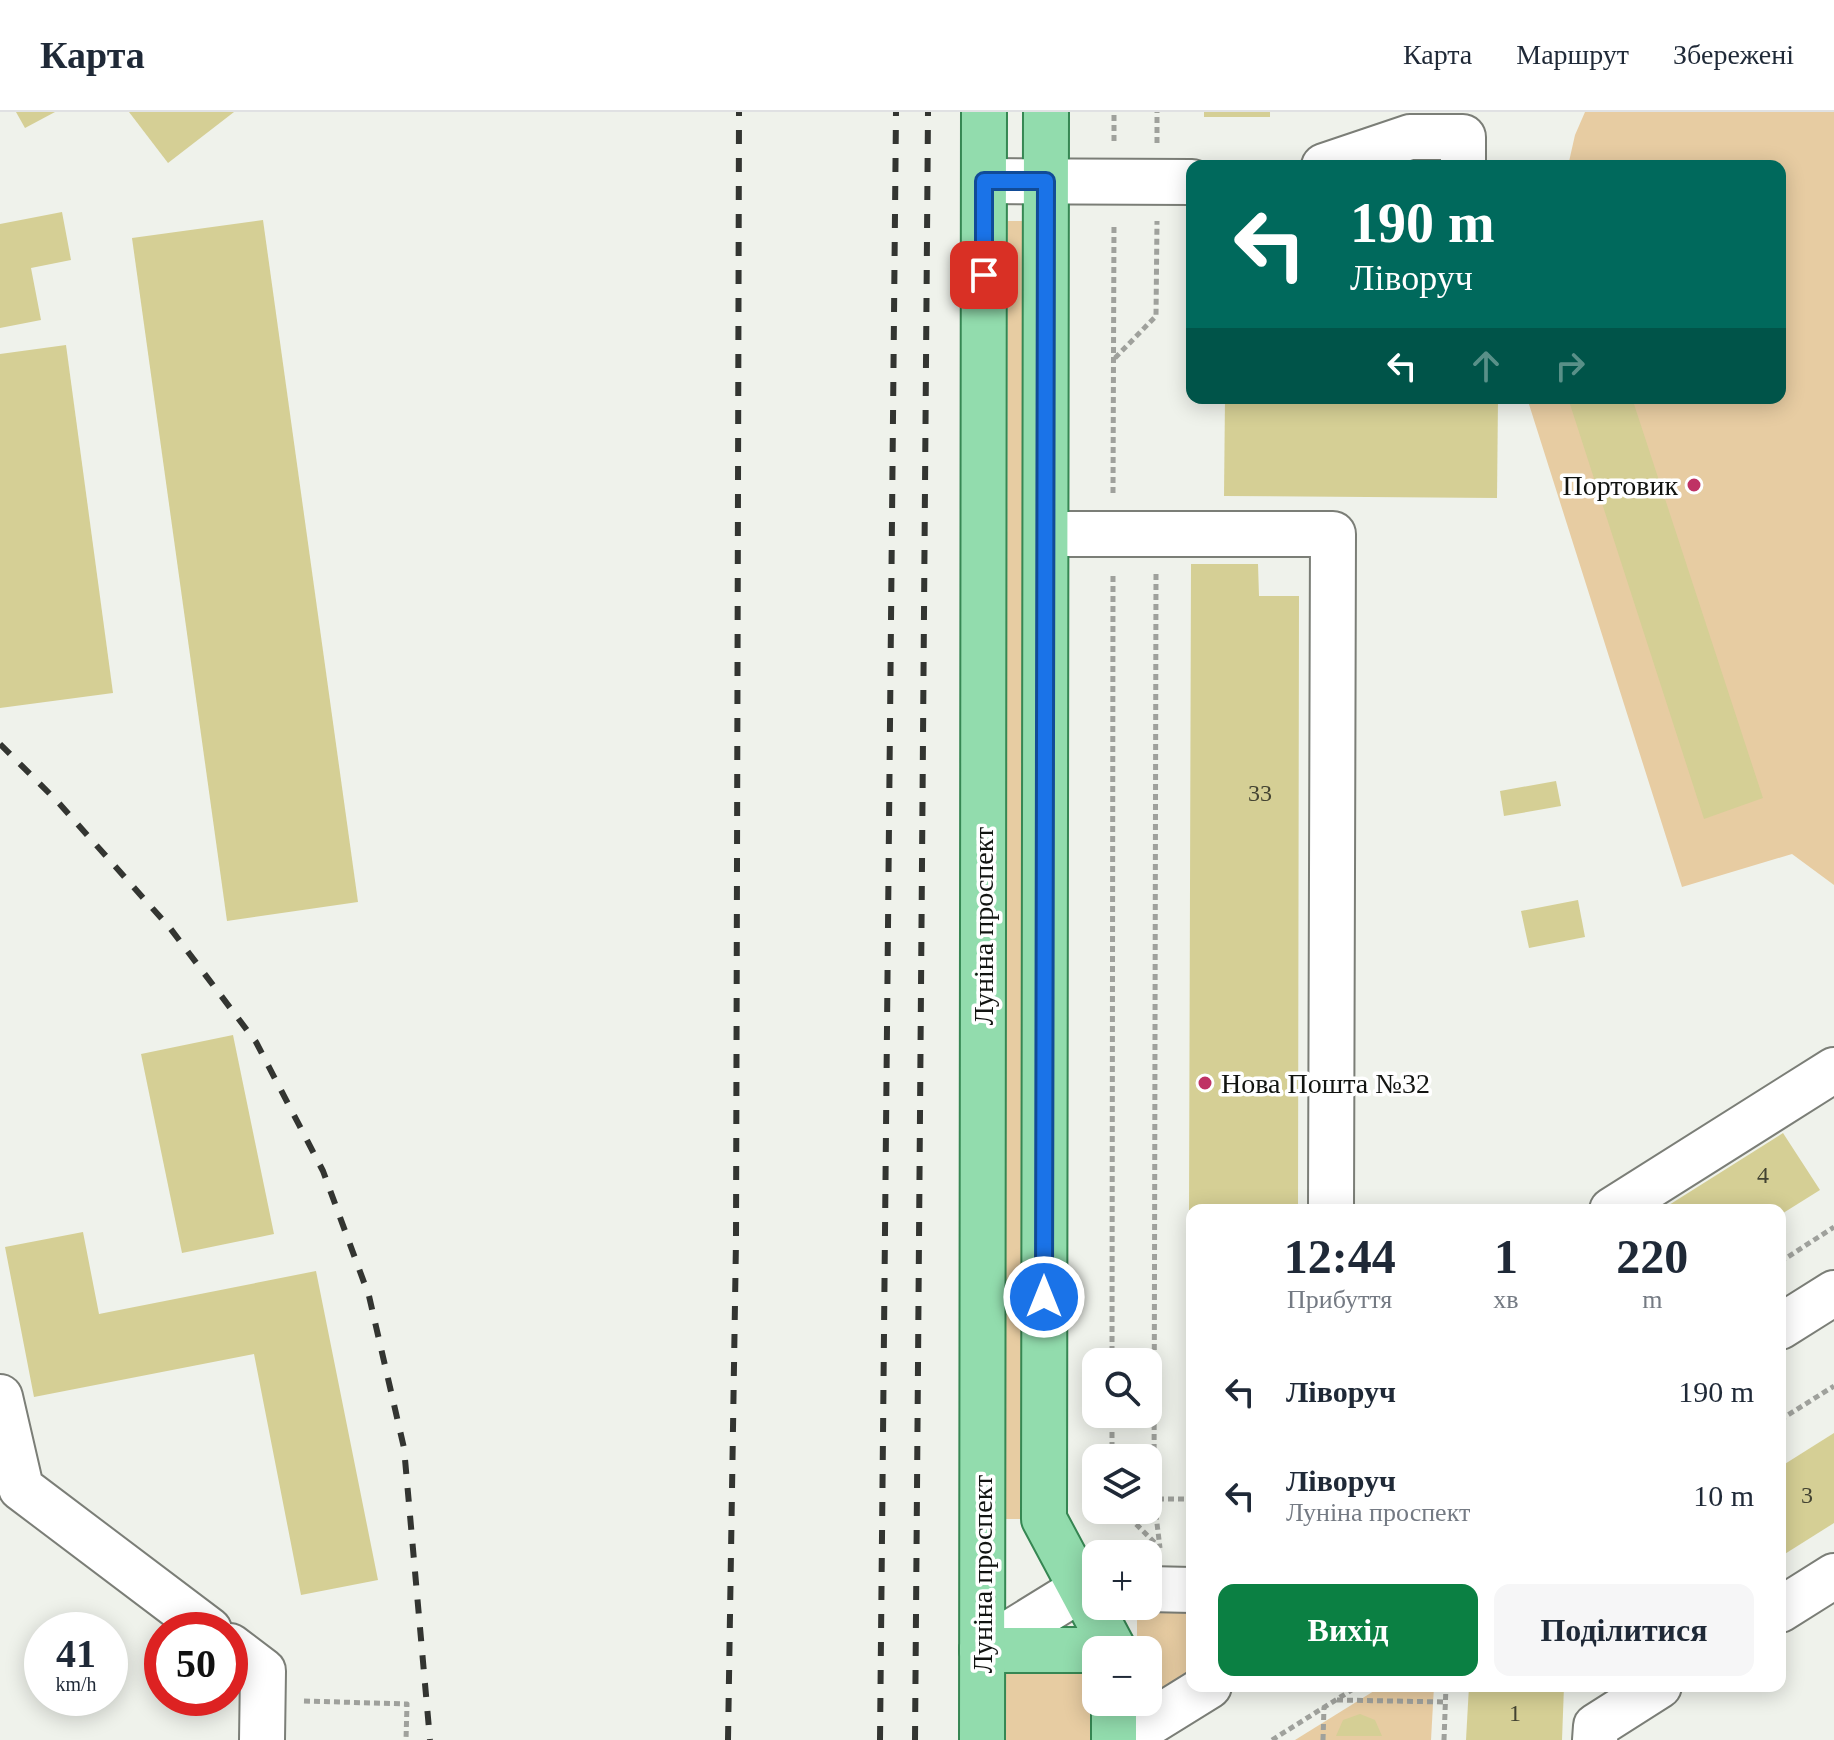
<!DOCTYPE html>
<html lang="uk">
<meta charset="utf-8">
<style>
:root{--surface:#fff;--page:#f6f6f7;--text:#1f2937;--muted:#747a83;--line:#e0e1e3;--accent:#0b8043}
body{margin:0;font-family:"Times New Roman",serif;background:var(--page);color:var(--text);height:100vh;display:flex;flex-direction:column;font-size:30px;white-space:nowrap}
*{box-sizing:border-box;margin:0}
p{font-size:26px;color:var(--muted)}
.icon{flex:none;width:44px;height:44px;fill:none;stroke:currentColor;stroke-width:2;stroke-linecap:round;stroke-linejoin:round}
.map{position:relative;flex:1;overflow:hidden}
.side{position:absolute;left:1186px;top:1092px;width:600px;height:488px;display:flex;flex-direction:column;background:var(--surface);border-radius:16px;box-shadow:0 4px 20px #0003}
.side>*{flex:none}
.guide{position:absolute;left:1186px;top:48px;width:600px;height:244px;border-radius:16px;box-shadow:0 4px 20px #0003;background:#00695c;color:#fff;overflow:hidden}
.fabs{position:absolute;left:1082px;top:1236px;display:grid;gap:16px}
.fabs a{display:grid;place-items:center;width:80px;height:80px;border-radius:16px;background:var(--surface);box-shadow:0 4px 20px #0003;font-size:40px}
.speed{position:absolute;left:24px;top:1500px;display:flex;gap:16px;font-size:40px;font-weight:700;text-align:center}
.speed>*{display:grid;place-content:center;width:104px;height:104px;border-radius:50%;background:var(--surface);box-shadow:0 4px 20px #0003;line-height:1}
.speed small{font-size:20px;font-weight:400}
.speed .limit{border:12px solid #d22;background:#fff;color:#111}
.pin{position:absolute;display:grid;place-items:center;width:68px;height:68px;color:#fff;margin:-34px;border-radius:16px;box-shadow:0 4px 12px #0006}
.me{position:absolute;width:88px;margin:-44px;rotate:0deg;stroke-linejoin:round;filter:drop-shadow(0 0 6px #0008)}
.turn{display:flex;align-items:center;gap:28px;height:168px;padding:0 32px;font-size:36px}
.turn .icon{width:104px;height:104px;stroke-width:2.5}
.turn b{display:block;font-size:56px;line-height:68px}
.lanes{display:flex;align-items:center;height:76px;padding:0 32px;background:#0003;justify-content:center;gap:40px;direction:ltr}
.lanes .off{opacity:.35}
.eta{display:flex;justify-content:space-evenly;align-items:center;height:136px;text-align:center}
.eta b{font-size:48px;font-weight:800;line-height:56px}
.cta{display:flex;gap:16px;margin-top:auto;padding:16px 32px}
.cta a{flex:1;height:92px;border-radius:16px;background:var(--accent);color:#fff;font-size:32px;font-weight:800;line-height:92px;text-align:center}
.cta a+a{background:var(--page);color:var(--text)}
ul{padding:0;list-style:none}
li{display:flex;align-items:center;gap:24px;height:104px;padding:0 32px}
li div{flex:1}
li b{display:block;font-size:30px}
li em{font-style:normal}
header{display:flex;align-items:center;gap:48px;box-sizing:border-box;height:112px;padding:0 40px;background:var(--surface);border-bottom:2px solid var(--line)}
header strong{font-size:38px}
nav{display:flex;gap:44px;margin-inline-start:auto;font-size:28px}
.map>svg:first-child{display:block}
</style>
<header>
<strong>Карта</strong>
<nav><a>Карта</a><a>Маршрут</a><a>Збережені</a></nav>
</header>
<div class="map">
<svg width="1834" height="1628" viewBox="0 0 1834 1628">
<rect width="100%" height="100%" fill="#eff2eb"/>
<!-- green -->
<g fill="#e7cca2">
<polygon points="1585,0 1834,0 1834,773 1792,742 1682,775 1527,286 1780,286 1780,54 1568,54 1575,23"/>
<polygon points="1008,109 1023,109 1021,1407 1005,1407"/>
<polygon points="1137,1498 1192,1499 1192,1560 1148,1588 1148,1538 1137,1538"/>
<polygon points="1003,1558 1094,1559 1093,1628 1002,1628"/>
<polygon points="1382,1574 1434,1574 1431,1628 1295,1628"/>
</g>
<!-- building -->
<g fill="#d5cf95">
<polygon points="16,0 55,0 25,16"/>
<polygon points="129,0 234,0 168,51"/>
<rect x="1204" y="0" width="66" height="5"/>
<polygon points="62,100 71,148 31,156 41,208 0,216 0,112"/>
<polygon points="263,108 358,790 227,809 132,126"/>
<polygon points="66,233 113,581 0,596 0,242"/>
<polygon points="1225,286 1498,286 1497,386 1224,384"/>
<polygon points="1568,286 1632,286 1763,686 1704,707"/>
<polygon points="1191,452 1258,452 1259,484 1299,484 1298,1098 1189,1098"/>
<polygon points="1556,669 1561,694 1504,704 1500,679"/>
<polygon points="1578,788 1585,825 1529,836 1521,799"/>
<polygon points="233,923 274,1122 182,1141 141,942"/>
<polygon points="1783,1021 1820,1078 1780,1103 1780,1098 1661,1098"/>
<polygon points="83,1120 99,1202 316,1159 378,1468 301,1483 254,1242 34,1285 5,1135"/>
<rect x="1189" y="1191" width="3" height="114"/>
<polygon points="1834,1321 1834,1411 1780,1445 1780,1355"/>
<polygon points="1469,1574 1564,1574 1562,1628 1466,1628"/>
<polygon points="1360,1602 1375,1608 1382,1624 1336,1624 1343,1608"/>
</g>
<g fill="none" stroke-linecap="round" stroke-linejoin="round">
<!-- minor casing -->
<g stroke="#7b7e77" stroke-width="48">
<g id="minor">
<polyline points="1324,54 1410,25 1463,25 1463,54"/>
<polyline points="984,69 1192,70"/>
<polyline points="1046,422 1333,422 1331,1098"/>
<polyline points="1612,1098 1834,958"/>
<polyline points="1780,1215 1834,1181"/>
<polyline points="0,1285 21,1376 209,1518"/>
<polyline points="1148,1477 1192,1478"/>
<polyline points="1780,1498 1834,1464"/>
<polyline points="230,1534 263,1559 262,1628"/>
<polyline points="982,1538 1081,1477 1096,1477"/>
<polyline points="1122,1628 1209,1574"/>
<polyline points="1595,1628 1596,1614 1659,1574"/>
</g>
</g>
<!-- major casing -->
<g stroke="#368753" stroke-width="48">
<g id="major">
<polyline points="1046,0 1044,1407 1114,1538"/>
<polyline points="982,1538 1096,1538"/>
<polyline points="982,1628 984,0"/>
<polyline points="1114,1628 1114,1590"/>
</g>
</g>
<!-- path -->
<g stroke="#9fa19c" stroke-width="5" stroke-dasharray="6 4" stroke-linecap="butt">
<polyline points="1114,29 1114,0"/>
<polyline points="1157,31 1157,0"/>
<polyline points="1115,246 1156,204 1157,109"/>
<polyline points="1113,381 1114,111"/>
<polyline points="1156,462 1154,1387 1160,1436"/>
<polyline points="1780,1150 1834,1115"/>
<polyline points="1112,1250 1113,463"/>
<polyline points="1780,1308 1834,1274"/>
<polyline points="1112,1346 1112,1302"/>
<polyline points="1148,1387 1192,1387"/>
<polyline points="1122,1398 1158,1434"/>
<polyline points="1337,1588 1446,1590"/>
<polyline points="304,1589 407,1592 406,1628"/>
<polyline points="1272,1628 1358,1574"/>
<polyline points="1323,1628 1324,1595"/>
<polyline points="1444,1628 1446,1574"/>
</g>
<!-- minor -->
<use href="#minor" stroke="#fff" stroke-width="44"/>
<!-- major -->
<use href="#major" stroke="#92dcad" stroke-width="44"/>
<!-- rail -->
<g stroke="#333531" stroke-width="6" stroke-dasharray="14 14" stroke-linecap="butt">
<polyline points="0,632 57,689 170,816 256,930 323,1059 369,1184 404,1336 430,1628"/>
<polyline points="728,1628 736,1129 739,0"/>
<polyline points="880,1628 896,0"/>
<polyline points="915,1628 928,0"/>
</g>
</g>
<g fill="none" stroke-linecap="round" stroke-linejoin="round">
<!-- route casing -->
<g stroke="#114b97" stroke-width="20">
<polyline id="route" points="984,163 984,69 1046,69 1044,1185"/>
</g>
<!-- route -->
<use href="#route" stroke="#1a73e8" stroke-width="14"/>
</g>
<!-- markers -->
<g fill="#bf3264" stroke="#fff" stroke-width="3">
<circle cx="1694" cy="373" r="8"/>
<circle cx="1205" cy="971" r="8"/>
</g>
<g text-anchor="middle" dominant-baseline="central" stroke-width="7" stroke-linejoin="round" paint-order="stroke">
<!-- number labels -->
<g font-size="24" fill="#434332">
<text x="1260" y="681">33</text>
<text x="1763" y="1063">4</text>
<text x="1807" y="1383">3</text>
<text x="1515" y="1601">1</text>
</g>
<!-- poi labels -->
<g font-size="28" fill="#121411" stroke="#fff" text-anchor="end">
<text x="1678" y="373">Портовик</text>
<text x="1221" y="971" text-anchor="start">Нова Пошта №32</text>
</g>
<!-- street labels -->
<g font-size="28" fill="#121411" stroke="#fff">
<text transform="translate(983 814) rotate(-90)">Луніна проспект</text>
<text transform="translate(982 1462) rotate(-90)">Луніна проспект</text>
</g>
</g>
</svg>
<div class="fabs">
<a><svg class="icon" aria-label="search" viewBox="0 0 24 24"><circle cx="10" cy="10" r="6"/><path d="M15 15l6 6"/></svg></a>
<a><svg class="icon" aria-label="layers" viewBox="0 0 24 24"><path d="M12 4l9 5-9 5-9-5zM3 14l9 5 9-5"/></svg></a>
<a>+</a>
<a>−</a>
</div>
<div class="speed"><div>41<small>km/h</small></div><div class="limit">50</div></div>
<div class="pin" style="left:984px;top:163px;background:#d93025"><svg class="icon" aria-label="arrive" viewBox="0 0 24 24"><path d="M6 21V4h12l-3 4 3 4H6"/></svg></div>
<svg class="me" style="left:1044px;top:1185px" viewBox="-20 -20 40 40"><circle r="17" fill="#1a73e8" stroke="#fff" stroke-width="3"/><path d="M0-11L8 9 0 5-8 9z" fill="#fff"/></svg>
<div class="guide">
<div class="turn"><svg class="icon" aria-label="left" viewBox="0 0 24 24"><path d="M17 20v-9H6M10 6l-5 5 5 5"/></svg><div><b>190 m</b>Ліворуч</div></div>
<div class="lanes"><svg class="icon" aria-label="left" viewBox="0 0 24 24"><path d="M17 20v-9H6M10 6l-5 5 5 5"/></svg><svg class="icon off" aria-label="ahead" viewBox="0 0 24 24"><path d="M12 20V5M6 11l6-6 6 6"/></svg><svg class="icon off" aria-label="right" viewBox="0 0 24 24"><path d="M7 20v-9h11M14 6l5 5-5 5"/></svg></div>
</div>
<section class="side">
<div class="eta">
<div><b>12:44</b><p>Прибуття</p></div>
<div><b>1</b><p>хв</p></div>
<div><b>220</b><p>m</p></div>
</div>
<ul>
<li><svg class="icon" aria-label="left" viewBox="0 0 24 24"><path d="M17 20v-9H6M10 6l-5 5 5 5"/></svg><div><b>Ліворуч</b></div><em>190 m</em></li>
<li><svg class="icon" aria-label="left" viewBox="0 0 24 24"><path d="M17 20v-9H6M10 6l-5 5 5 5"/></svg><div><b>Ліворуч</b><p>Луніна проспект</p></div><em>10 m</em></li>
</ul>
<div class="cta"><a>Вихід</a><a>Поділитися</a></div>
</section>
</div>
